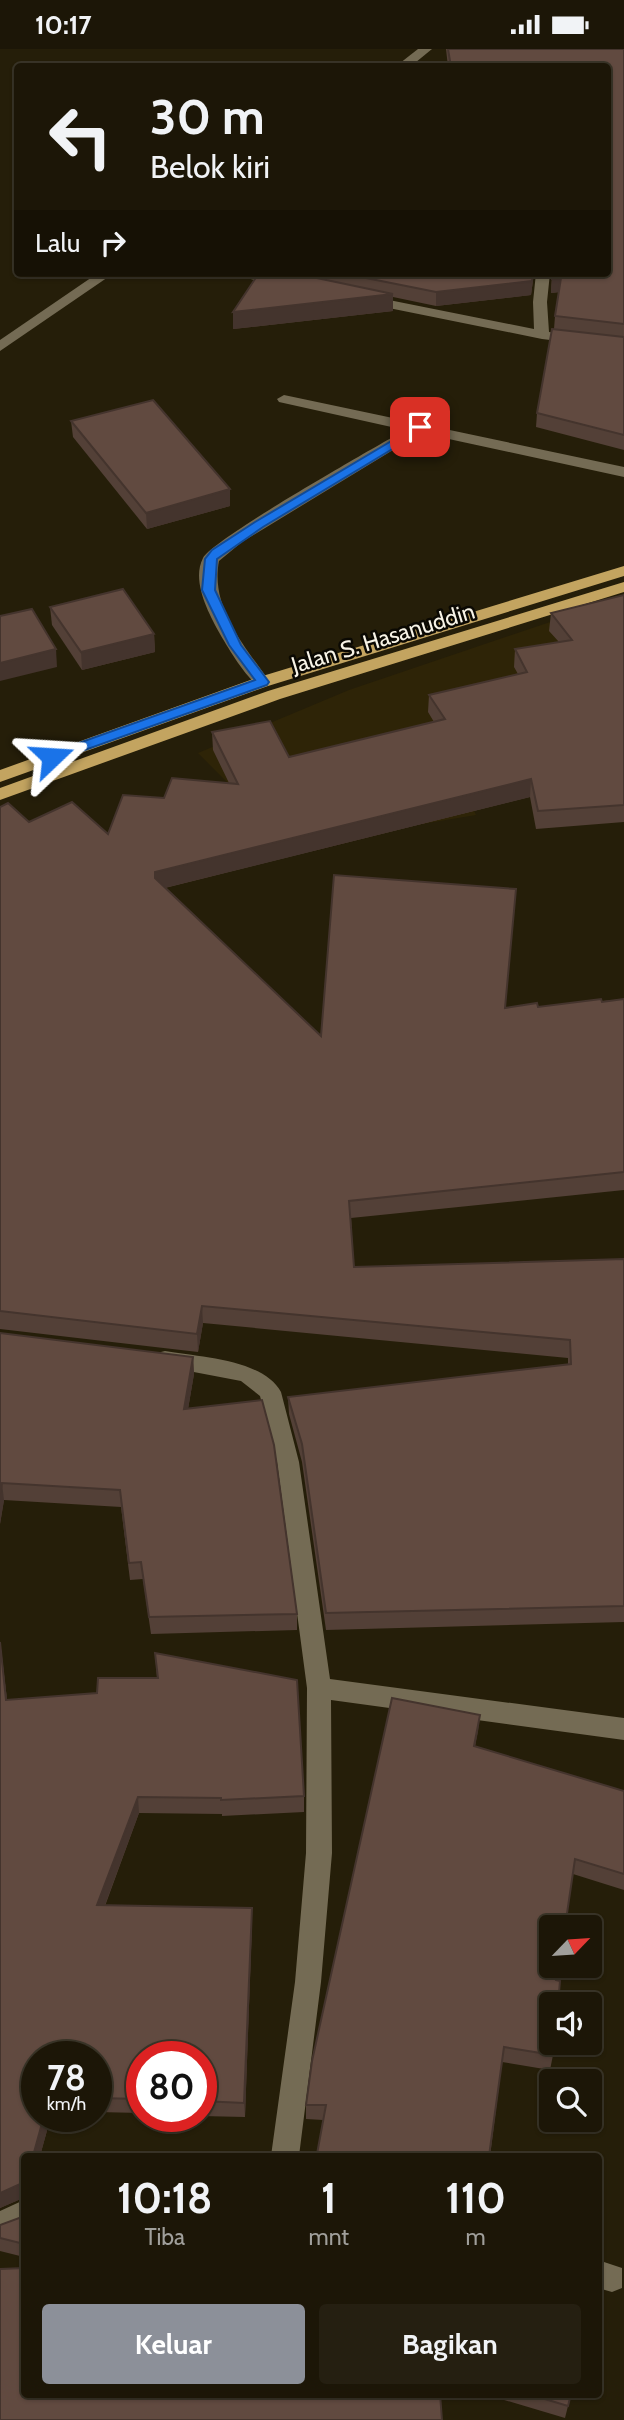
<!DOCTYPE html>
<html lang="id">
<style>
:root{--surface:#1c1607;--page:#251f11;--text:#f1f3f6;--muted:#a09f9b;--line:#3a3528;--accent:#8c9099}
body{margin:0;font-family:Cabin,sans-serif;background:var(--page);color:var(--text);height:100vh;display:flex;flex-direction:column;font-size:26px;white-space:nowrap}
*{box-sizing:border-box;margin:0}
p{font-size:23px;color:var(--muted)}
.icon{flex:none;width:38px;height:38px;fill:none;stroke:currentColor;stroke-width:2;stroke-linecap:round;stroke-linejoin:round}
.map{position:relative;flex:1;overflow:hidden}
.details{position:absolute;left:21px;top:2104px;width:581px;height:245px;display:flex;flex-direction:column;background:var(--surface);border-radius:7px;box-shadow:0 2px 5px #0004,0 0 0 2px var(--line)}
.details>*{flex:none}
.banner{position:absolute;left:14px;top:14px;width:597px;height:214px;border-radius:7px;box-shadow:0 2px 5px #0004,0 0 0 2px var(--line);background:#1c1607;color:var(--text);overflow:hidden}
.needle{width:46px;rotate:65deg}
.buttons{position:absolute;left:539px;top:1866px;display:grid;gap:14px}
.buttons a{display:grid;place-items:center;width:63px;height:63px;border-radius:7px;background:var(--surface);box-shadow:0 2px 5px #0004,0 0 0 2px var(--line);font-size:35px}
.speed{position:absolute;left:21px;top:1992px;display:flex;gap:14px;font-size:35px;font-weight:700;text-align:center}
.speed>*{display:grid;place-content:center;width:91px;height:91px;border-radius:50%;background:var(--surface);box-shadow:0 2px 5px #0004,0 0 0 2px var(--line);line-height:1}
.speed small{font-size:18px;font-weight:400}
.speed .limit{border:10px solid #d22;background:#fff;color:#111}
.pin{position:absolute;display:grid;place-items:center;width:60px;height:60px;color:#fff;margin:-30px;border-radius:14px;box-shadow:0 4px 10px #0006}
.me{position:absolute;width:77px;margin:-38px;rotate:70deg;stroke-linejoin:round;filter:drop-shadow(0 0 5px #0008)}
.turn{display:flex;align-items:center;gap:24px;height:147px;padding:0 21px;font-size:32px}
.turn .icon{width:91px;height:91px;stroke-width:2.5}
.turn b{display:block;font-size:49px;line-height:60px}
.then{display:flex;align-items:center;height:66px;padding:0 21px;background:#0003;gap:14px;font-size:26px}
.eta{display:flex;justify-content:space-evenly;align-items:center;height:119px;text-align:center}
.eta b{font-size:42px;font-weight:800;line-height:49px}
.cta{display:flex;gap:14px;margin-top:auto;padding:14px 21px}
.cta a{flex:1;height:80px;border-radius:7px;background:var(--accent);color:#fff;font-size:28px;font-weight:800;line-height:80px;text-align:center}
.cta a+a{background:var(--page);color:var(--text)}
.status{display:flex;justify-content:space-between;align-items:center;height:49px;padding:0 35px;background:var(--surface);direction:ltr}
.status svg{height:19px;fill:currentColor}
.map>svg:first-child{display:block}
</style>
<div class="status"><b>10:17</b><svg viewBox="0 0 49 12"><path d="M0 12V9h3v3zM5 12V6h3v6zM10 12V3h3v9zM15 12V0h3v12zM26 1h20v11H26zM47 4h2v5h-2z"/></svg></div>
<div class="map">
<svg width="624" height="2371" viewBox="0 0 624 2371">
<rect width="100%" height="100%" fill="#251e09"/>
<!-- built -->
<polygon fill="#2e2407" points="624,548 452,712 476,766 302,795 241,747 198,704 349,641"/>
<g fill="none" stroke-linecap="round" stroke-linejoin="round">
<!-- minor -->
<g fill="#746b54" fill-rule="evenodd">
<polygon points="418,0 432,0 410,18 395,18"/>
<polygon points="98,224 114,224 0,302 0,291"/>
<polygon points="236,224 261,224 290,231 292,234 285,238 238,227"/>
<polygon points="536,224 550,224 547,253 549,283 624,292 624,300 542,290 364,254 357,250 364,246 534,280 533,253"/>
<path d="M284,346l340,72v10l-203,-44 -179,109 -23,19c-9,47 26,85 51,121l-8,5c-13,-3 -35,-41 -42,-53 -11,-20 -29,-53 -17,-76 11,-20 171,-110 202,-128l-126,-28 -2,-3z"/>
<path d="M165,1302c34,6 98,8 116,41l18,70 31,217 294,39v22l-293,-40 1,153 -11,129 -22,174h-28l24,-174 11,-129 1,-165 -30,-226 -17,-66 -19,-15 -84,-16 -3,-6 3,-6z"/>
<polygon points="24,2151 24,2179 0,2190 0,2162"/>
<polygon points="598,2211 622,2219 622,2239 612,2243 598,2239"/>
</g>
<!-- highway -->
<g fill="#c3a460" fill-rule="evenodd">
<polygon points="624,517 624,527 268,637 0,733 0,721 256,629"/>
<polygon points="624,533 624,543 280,650 0,751 0,739 268,642"/>
</g>
</g>
<!-- wall -->
<g fill="#534037">
<polygon points="446,0 624,0 624,401 536,378 537,364 554,280 555,267 559,243 551,244 552,224 607,18 448,18"/>
<polygon points="259,224 534,224 531,246 436,257 393,248 393,262 233,280 233,263"/>
<polygon points="71,372 230,457 147,480 73,388"/>
<polygon points="624,546 624,773 536,780 530,748 165,839 321,987 505,959 538,958 624,950 624,1141 351,1169 354,1218 624,1210 624,1573 326,1581 302,1413 289,1365 288,1348 568,1315 568,1309 203,1274 198,1303 0,1280 0,758 29,773 108,785 164,749 229,734 213,701 212,683 289,708 434,673 428,663 429,646 518,625 514,618 515,600 559,593 549,582 551,564"/>
<polygon points="50,558 154,585 155,603 82,621 52,576"/>
<polygon points="0,1284 193,1308 194,1325 188,1360 297,1565 297,1581 151,1585 143,1530 130,1531 121,1458 4,1451 0,1475"/>
<polygon points="0,1592 7,1651 97,1644 157,1629 155,1604 304,1747 304,1763 222,1767 222,1765 139,1764 105,1857 252,1859 252,1874 245,2068 201,2067 201,2007 142,2007 142,2064 96,2063 96,2007 37,2007 51,2067 40,2107 24,2107 24,2149 23,2149 0,2159"/>
<polygon points="480,1666 475,1697 624,1742 624,1841 573,1825 556,1931 553,2006 550,2021 502,2013 490,2107 317,2107 323,2071 306,2070 306,2056"/>
<polygon points="24,2160 24,2208 0,2202 0,2176 22,2168"/>
<polygon points="484,2345 571,2345 565,2369"/>
</g>
<!-- shaded-wall -->
<g fill="#44342d">
<polygon points="534,224 531,246 436,257 436,243"/>
<polygon points="561,229 560,243 551,244 552,230"/>
<polygon points="393,245 393,262 233,280 233,263"/>
<polygon points="230,440 230,457 147,480 146,464"/>
<polygon points="154,585 155,603 82,621 81,603"/>
<polygon points="56,600 57,618 0,632 0,614"/>
<polygon points="531,730 530,748 156,841 155,823"/>
<polygon points="202,1257 203,1274 198,1303 197,1285"/>
<polygon points="193,1308 194,1325 185,1378 184,1360"/>
<polygon points="2,1434 4,1451 0,1475 0,1444"/>
<polygon points="0,1592 2,1607 9,1667 6,1651"/>
<polygon points="480,1666 478,1683 472,1713 474,1697"/>
<polygon points="138,1748 139,1764 99,1872 97,1856"/>
<polygon points="252,1859 252,1874 245,2068 244,2054"/>
<polygon points="44,2067 51,2067 40,2107 33,2107"/>
<polygon points="20,2135 23,2149 0,2159 0,2144"/>
</g>
<!-- building -->
<g fill="#614a40" stroke="#44342d" stroke-width="2">
<polygon points="448,0 624,0 624,275 555,267 561,229 552,230 552,224 607,224 607,18 451,18"/>
<polygon points="259,224 293,224 393,245 233,263"/>
<polygon points="341,224 533,224 532,232 436,243"/>
<polygon points="552,280 624,288 624,386 537,364"/>
<polygon points="153,351 230,440 146,464 71,372"/>
<polygon points="123,540 154,585 81,603 50,558"/>
<polygon points="624,546 624,756 538,762 531,730 155,823 155,829 321,987 334,826 516,840 505,959 537,954 538,958 601,950 602,953 624,950 624,1123 349,1152 354,1218 624,1210 624,1557 326,1564 302,1395 288,1348 571,1315 570,1291 202,1257 197,1285 0,1262 0,758 8,754 29,773 72,753 108,785 123,746 164,749 172,729 238,735 212,683 270,672 289,708 445,670 429,646 527,623 515,600 572,591 551,564"/>
<polygon points="32,560 56,600 0,614 0,567"/>
<polygon points="0,1284 193,1308 184,1360 262,1351 274,1396 297,1565 149,1568 141,1513 129,1514 120,1441 2,1434 0,1444"/>
<polygon points="0,1593 6,1651 97,1644 98,1629 158,1629 155,1604 297,1631 304,1747 221,1751 221,1749 138,1748 97,1856 252,1859 244,2054 201,2052 201,2007 142,2007 142,2050 96,2049 96,2007 37,2007 37,2067 44,2067 33,2107 24,2107 24,2140 23,2136 20,2135 0,2144"/>
<polygon points="392,1649 480,1666 474,1697 624,1742 624,1825 575,1810 565,1878 551,1878 551,1916 558,1916 556,1931 560,1932 558,1955 551,1955 551,1993 554,1993 553,2006 504,1998 489,2107 327,2107 317,2105 326,2056 306,2056 312,2012"/>
<polygon points="24,2160 24,2195 0,2189 0,2176 22,2168"/>
<polygon points="24,2219 24,2345 440,2345 442,2371 0,2371 0,2220"/>
<polygon points="528,2345 571,2345 568,2357"/>
</g>
<!-- route -->
<polygon fill="#1a73e8" stroke="#114b97" stroke-width="2" points="420,375 424,376 424,381 263,478 217,510 215,541 241,596 269,633 267,636 57,711 48,711 48,705 255,631 229,596 202,541 205,510 212,501 255,473"/>
<g text-anchor="middle" dominant-baseline="central" stroke-width="5" stroke-linejoin="round" paint-order="stroke">
<!-- street labels -->
<g font-size="23" fill="#f8f4e7" stroke="#0b0903">
<text transform="translate(383 589) rotate(-17)">Jalan S. Hasanuddin</text>
</g>
</g>
</svg>
<div class="buttons">
<a><svg class="needle" viewBox="-14 -14 28 28"><path d="M0-13l5 13h-10z" fill="#e53935"/><path d="M0 13l5-13h-10z" fill="#a09f9b"/></svg></a>
<a><svg class="icon" aria-label="sound" viewBox="0 0 24 24"><path d="M4 9h4l5-4v14l-5-4H4zM17 9q2 3 0 6"/></svg></a>
<a><svg class="icon" aria-label="search" viewBox="0 0 24 24"><circle cx="10" cy="10" r="6"/><path d="M15 15l6 6"/></svg></a>
</div>
<div class="speed"><div>78<small>km/h</small></div><div class="limit">80</div></div>
<div class="pin" style="left:420px;top:378px;background:#d93025"><svg class="icon" aria-label="arrive" viewBox="0 0 24 24"><path d="M6 21V4h12l-3 4 3 4H6"/></svg></div>
<svg class="me" style="left:52px;top:708px" viewBox="-20 -20 40 40"><path d="M0-17L14 15 0 8-14 15z" fill="#1a73e8" stroke="#fff" stroke-width="4"/></svg>
<div class="banner">
<div class="turn"><svg class="icon" aria-label="left" viewBox="0 0 24 24"><path d="M17 20v-9H6M10 6l-5 5 5 5"/></svg><div><b>30 m</b>Belok kiri</div></div>
<div class="then">Lalu<svg class="icon" aria-label="right" viewBox="0 0 24 24"><path d="M7 20v-9h11M14 6l5 5-5 5"/></svg></div>
</div>
<section class="details">
<div class="eta">
<div><b>10:18</b><p>Tiba</p></div>
<div><b>1</b><p>mnt</p></div>
<div><b>110</b><p>m</p></div>
</div>
<div class="cta"><a>Keluar</a><a>Bagikan</a></div>
</section>
</div>
